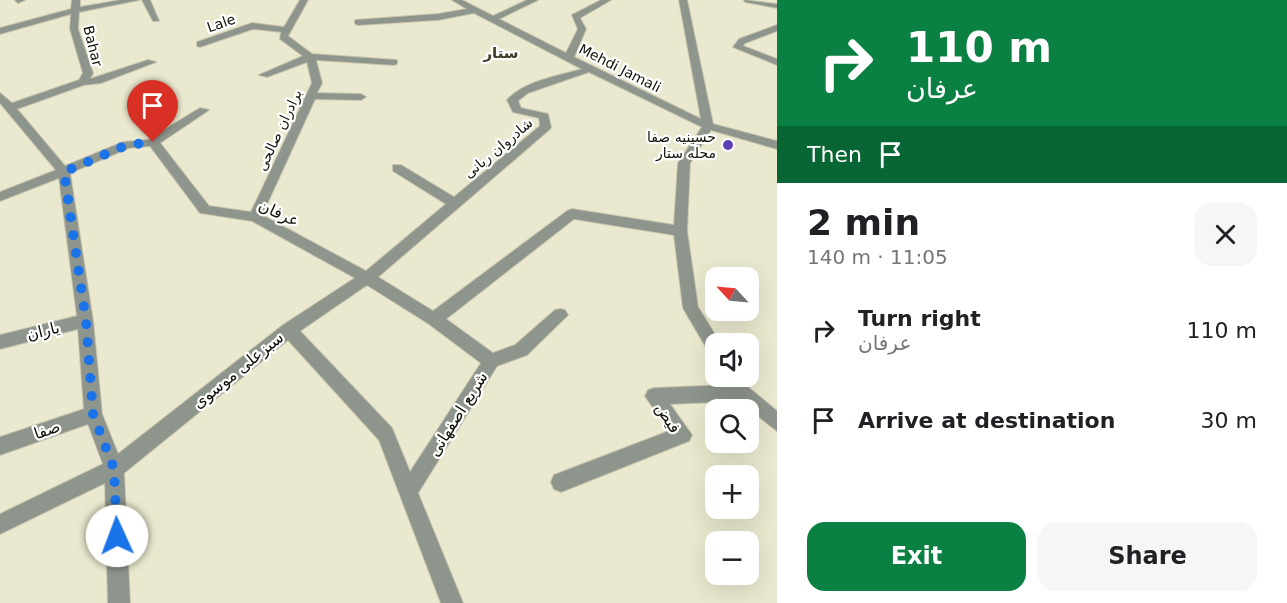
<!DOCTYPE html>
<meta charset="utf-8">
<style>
:root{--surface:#fff;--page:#f6f6f6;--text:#202124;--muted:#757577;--accent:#0b8043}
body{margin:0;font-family:"DejaVu Sans",Cairo,sans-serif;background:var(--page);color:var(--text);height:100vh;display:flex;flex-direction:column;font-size:22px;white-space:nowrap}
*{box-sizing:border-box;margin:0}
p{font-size:20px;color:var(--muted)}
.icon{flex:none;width:33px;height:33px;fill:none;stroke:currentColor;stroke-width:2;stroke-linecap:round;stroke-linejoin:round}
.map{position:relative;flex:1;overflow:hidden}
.drawer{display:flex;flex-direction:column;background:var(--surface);width:510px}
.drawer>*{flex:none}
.hud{background:#0b8043;color:#fff;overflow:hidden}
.needle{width:39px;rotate:296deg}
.fabs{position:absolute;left:705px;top:267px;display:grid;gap:12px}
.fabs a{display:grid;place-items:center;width:54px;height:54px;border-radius:12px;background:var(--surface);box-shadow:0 6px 24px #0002;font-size:30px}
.pin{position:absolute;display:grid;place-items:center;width:51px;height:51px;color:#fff;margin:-62px -26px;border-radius:50% 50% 50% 0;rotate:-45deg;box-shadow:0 0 6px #0007}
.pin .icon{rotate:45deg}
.me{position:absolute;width:66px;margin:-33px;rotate:358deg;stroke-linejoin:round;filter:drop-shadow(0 0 4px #0008)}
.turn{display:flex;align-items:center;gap:21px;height:126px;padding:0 30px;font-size:27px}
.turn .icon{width:78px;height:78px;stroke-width:2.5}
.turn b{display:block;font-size:42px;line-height:51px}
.then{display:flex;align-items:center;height:57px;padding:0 30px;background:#0003;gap:12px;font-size:22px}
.round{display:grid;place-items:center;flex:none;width:63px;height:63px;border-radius:18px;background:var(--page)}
.head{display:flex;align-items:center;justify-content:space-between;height:102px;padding:0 30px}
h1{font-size:36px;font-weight:700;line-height:45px}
.cta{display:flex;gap:12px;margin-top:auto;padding:12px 30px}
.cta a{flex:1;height:69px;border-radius:18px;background:var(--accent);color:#fff;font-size:24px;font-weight:700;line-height:69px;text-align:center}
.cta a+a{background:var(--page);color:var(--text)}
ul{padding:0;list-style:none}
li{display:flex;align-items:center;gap:18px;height:90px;padding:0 30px}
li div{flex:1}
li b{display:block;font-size:22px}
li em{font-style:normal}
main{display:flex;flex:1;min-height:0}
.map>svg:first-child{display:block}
</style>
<main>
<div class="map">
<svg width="777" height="603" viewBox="0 0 777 603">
<rect width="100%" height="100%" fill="#eae8ce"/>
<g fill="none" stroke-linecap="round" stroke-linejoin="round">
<!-- lane casing -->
<g stroke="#c7c5ae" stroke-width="2">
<polygon id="lane" points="200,108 209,110 157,145 149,145 149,139"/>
</g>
<!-- street casing -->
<g stroke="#c7c5ae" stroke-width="2">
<g id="street">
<polygon points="15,0 25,0 18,3"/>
<path d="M72,0h8v7l41,-7h18l-60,12 -1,17 15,44 -3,6 58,-19 8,2 -55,21 -17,2 -67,24 48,57 58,-24 34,-3 52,67 42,6 61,-129 -5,-21 -40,15 -8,-2 44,-19 -23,-17 1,-7 -28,-3 -53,18 -3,-1v-4l55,-19 32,4 16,-27h8l-20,36 24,18 85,6v4l-3,1 -78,-5 6,23 -5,10 44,1 5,3 -5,3 -46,-1 -53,116 104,56 80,-67 -53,-33v-6h8l53,32 86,-71 -1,-8 -26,-6 -6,-12c17,-19 51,-24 75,-31l-108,-56 -36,7 -80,5 -3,-1v-4l83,-6 29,-5 -15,-9h10l31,16 34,-16h11l-39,19 67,34 12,-24 -6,-14 29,-15h10l-31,18 6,11 -12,28 127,62 -22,-119h8l26,124 64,17v8l-66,-19 -21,33 -3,68 11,76 23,37h-5v12l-6,-2 -27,-46 -9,-73 -100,-16 -128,100 47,34 22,-8 40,-35 5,-1 5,1 3,5 -41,40 -30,11 -79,127 45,110h-22l-62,-163 -91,-100 -164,133 6,130h-22l-3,-120 -105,51v-20l103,-50 -15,-40 -88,31v-18l84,-28 -6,-80 -78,20v-14l77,-19 -18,-138 -59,23v-9l56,-22 -56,-67v-10l12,10 67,-23 4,-7 -13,-44 1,-15 -71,20v-6l71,-19zM589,72l113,55 -24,36 -4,62 -102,-16 -5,2 -134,100 -55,-34 172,-148 1,-2 -3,-13 -27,-6 -3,-7 10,-8zM150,146l50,67 52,8 103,57 -72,47 -165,129 -16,-40 -9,-93 -23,-148 59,-25zM367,285l62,39 52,39 -71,109 -18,-44 -92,-97z"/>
<polygon points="142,0 150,0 159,21 153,21"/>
<polygon points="744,0 777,4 777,8 745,2"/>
<polygon points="777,25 777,31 745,43 743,46 777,59 777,65 733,47 739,39"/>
<polygon points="724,376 742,376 748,387 777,411 777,431 739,401 670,404 692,435 689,441 561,492 554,489 551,482 554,475 669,431 645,396 648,390 654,388 728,385"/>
</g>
</g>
<!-- lane -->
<use href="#lane" fill="#8e958c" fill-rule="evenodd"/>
<!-- street -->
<use href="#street" fill="#8e958c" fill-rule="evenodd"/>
</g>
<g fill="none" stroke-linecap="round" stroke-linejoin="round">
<!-- route -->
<polyline stroke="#1a73e8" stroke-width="10" stroke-dasharray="0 18" points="117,536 114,469 93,414 86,321 64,172 127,145 153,142"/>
</g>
<!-- markers -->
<circle fill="#603eb6" stroke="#fff" stroke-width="2" cx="728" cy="145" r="6"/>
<g text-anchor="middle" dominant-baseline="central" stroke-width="4.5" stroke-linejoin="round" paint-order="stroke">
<!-- far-street labels -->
<g font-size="14" fill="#111008" stroke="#fff">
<text transform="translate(221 23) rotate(-19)">Lale</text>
<text transform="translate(93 46) rotate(76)">Bahar</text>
<text transform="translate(620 68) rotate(27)">Mehdi Jamali</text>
<text transform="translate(279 130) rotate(-65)">برادران صالحی</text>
<text transform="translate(498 148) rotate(-40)">شادروان ربانی</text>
</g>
<!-- far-poi labels -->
<g font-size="14" fill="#111008" stroke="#fff" text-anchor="end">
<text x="716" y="137">حسینیه صفا<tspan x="716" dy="16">محله ستار</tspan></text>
</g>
<!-- far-neighbourhood labels -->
<g font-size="15" font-weight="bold" fill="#3c3b25" stroke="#fff">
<text x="501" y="53">ستار</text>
</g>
<!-- street labels -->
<g font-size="16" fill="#111008" stroke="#fff">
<text transform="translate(279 213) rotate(25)">عرفان</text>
<text transform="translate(43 331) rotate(-14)">یاران</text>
<text transform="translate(238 370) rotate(-39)">سبزعلی موسوی</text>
<text transform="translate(458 414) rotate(-58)">شریع اصفهانی</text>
<text transform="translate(668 418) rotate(57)">فیض</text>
<text transform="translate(47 430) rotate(-19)">صفا</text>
</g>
</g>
</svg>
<div class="fabs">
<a><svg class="needle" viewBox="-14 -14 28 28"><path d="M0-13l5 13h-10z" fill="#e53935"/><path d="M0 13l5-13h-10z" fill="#757577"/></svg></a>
<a><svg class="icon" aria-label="sound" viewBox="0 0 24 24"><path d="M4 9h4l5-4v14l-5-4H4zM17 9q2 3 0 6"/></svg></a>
<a><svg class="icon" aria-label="search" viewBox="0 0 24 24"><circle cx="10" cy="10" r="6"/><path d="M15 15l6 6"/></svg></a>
<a>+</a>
<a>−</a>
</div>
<div class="pin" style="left:153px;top:142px;background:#d93025"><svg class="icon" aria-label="arrive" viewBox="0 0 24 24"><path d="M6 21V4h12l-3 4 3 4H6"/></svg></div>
<svg class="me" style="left:117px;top:536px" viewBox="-20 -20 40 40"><circle r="19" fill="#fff"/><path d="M0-13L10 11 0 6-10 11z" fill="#1a73e8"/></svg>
</div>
<section class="drawer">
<div class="hud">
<div class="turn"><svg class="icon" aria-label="right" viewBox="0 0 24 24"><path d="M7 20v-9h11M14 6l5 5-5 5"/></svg><div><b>110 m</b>عرفان</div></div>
<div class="then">Then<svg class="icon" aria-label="arrive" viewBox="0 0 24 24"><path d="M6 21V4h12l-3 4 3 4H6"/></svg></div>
</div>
<div class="head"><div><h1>2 min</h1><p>140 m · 11:05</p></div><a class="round"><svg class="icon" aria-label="close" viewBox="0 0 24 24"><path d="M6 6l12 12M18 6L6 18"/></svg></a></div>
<ul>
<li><svg class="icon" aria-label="right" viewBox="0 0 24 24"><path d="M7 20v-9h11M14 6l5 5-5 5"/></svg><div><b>Turn right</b><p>عرفان</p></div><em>110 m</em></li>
<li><svg class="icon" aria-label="arrive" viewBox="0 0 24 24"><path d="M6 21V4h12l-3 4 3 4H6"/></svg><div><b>Arrive at destination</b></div><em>30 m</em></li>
</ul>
<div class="cta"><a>Exit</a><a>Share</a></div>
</section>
</main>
